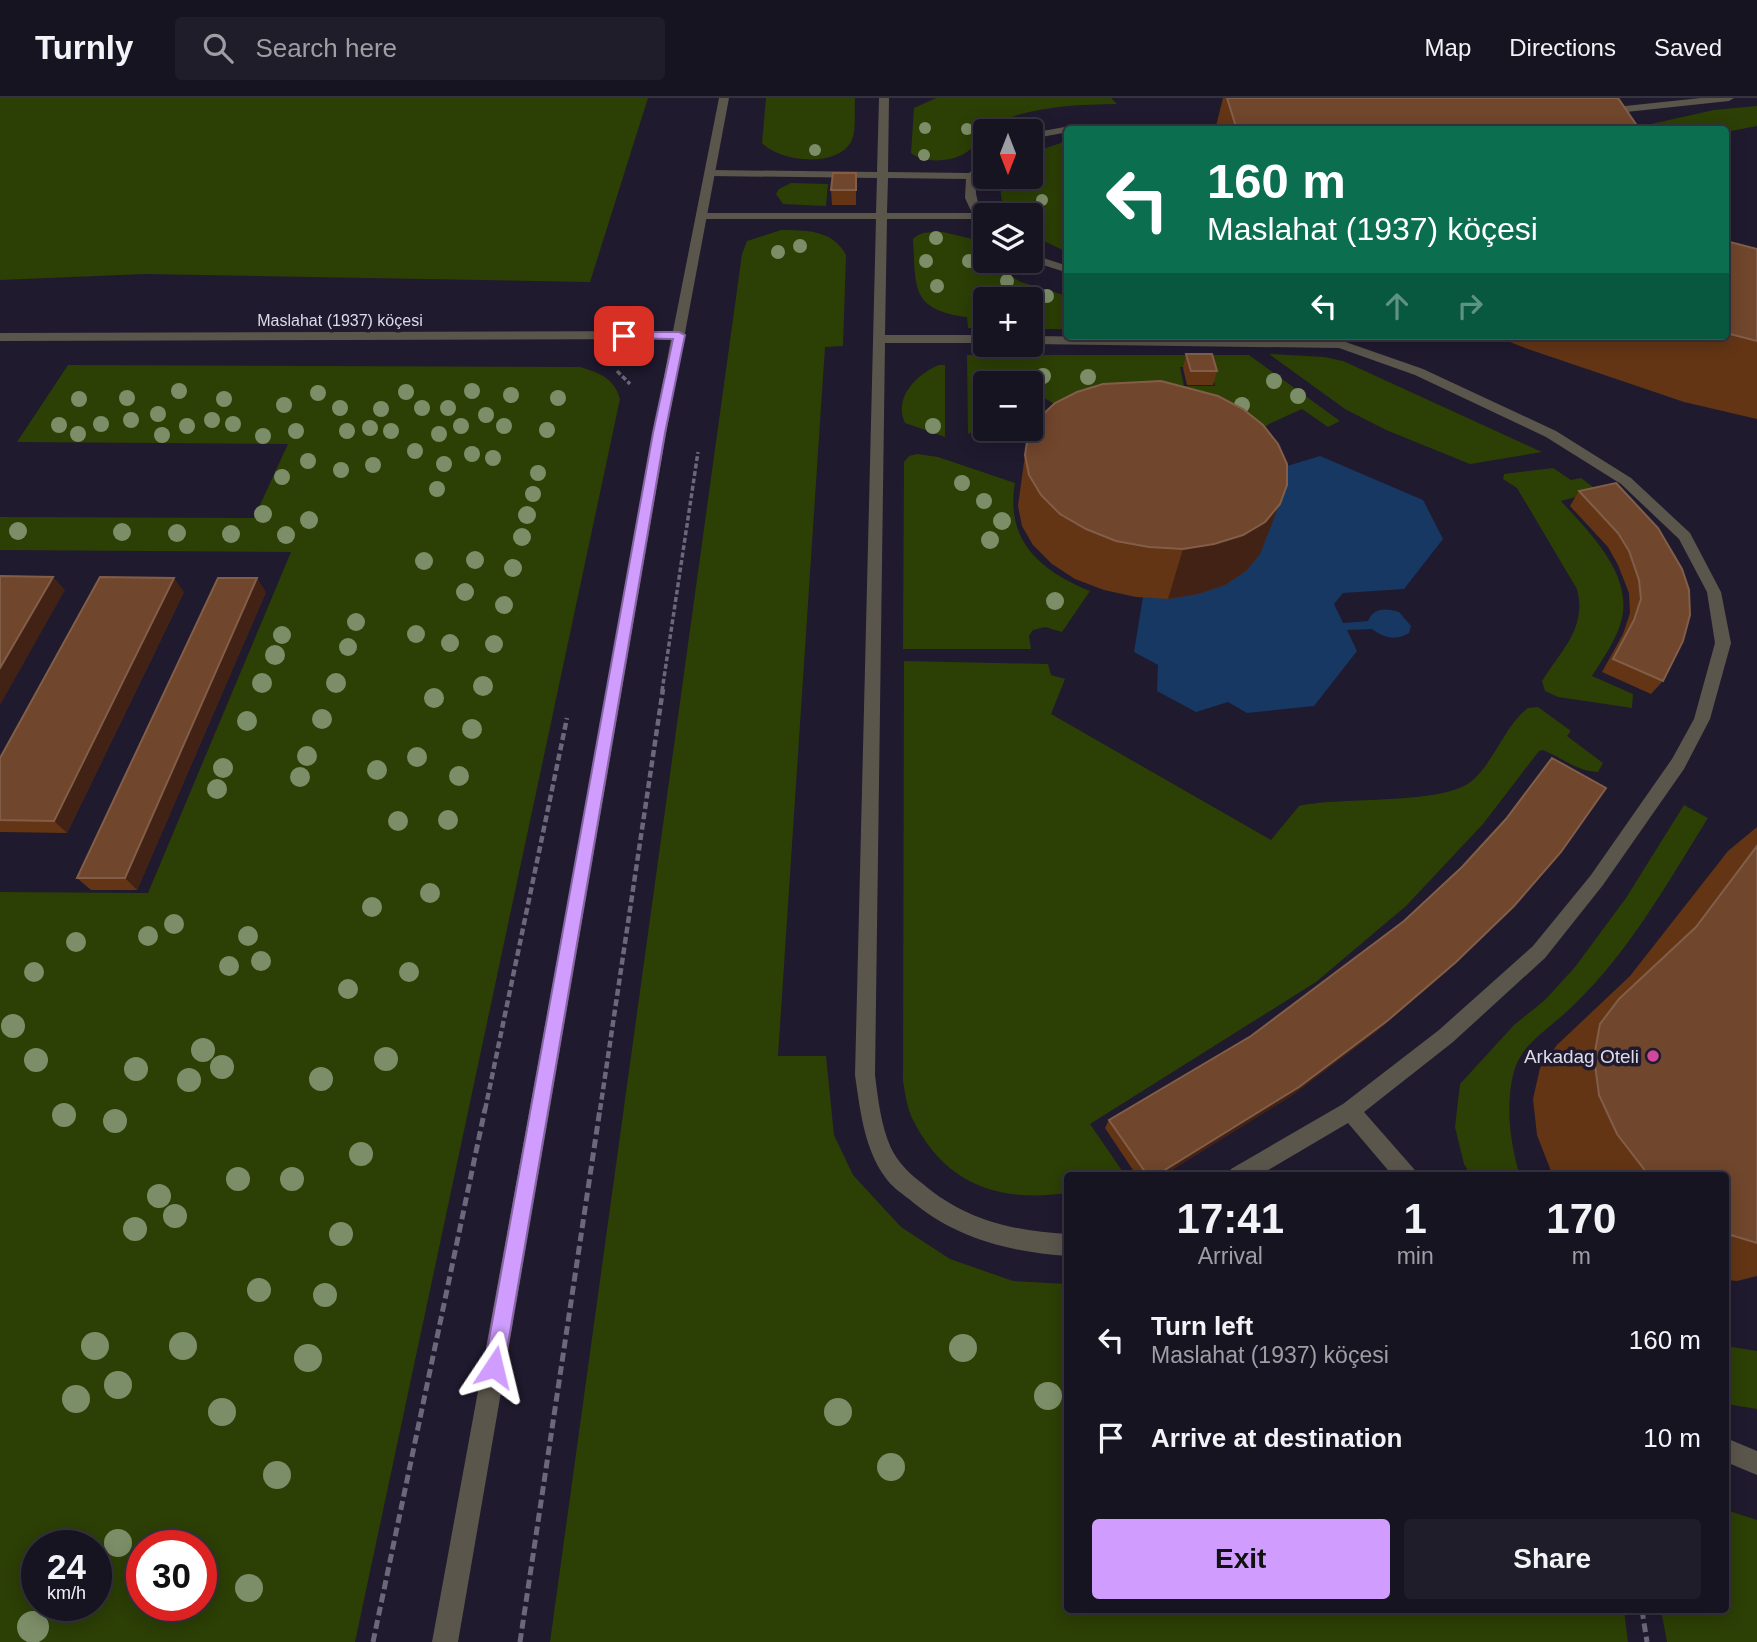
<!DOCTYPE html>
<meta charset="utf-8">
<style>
:root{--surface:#171422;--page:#201d2a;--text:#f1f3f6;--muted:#9e9ea5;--line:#363340;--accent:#d09dff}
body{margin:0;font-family:Arial,sans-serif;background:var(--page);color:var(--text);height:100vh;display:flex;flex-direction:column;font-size:26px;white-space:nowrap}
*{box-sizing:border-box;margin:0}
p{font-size:23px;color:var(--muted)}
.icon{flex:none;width:38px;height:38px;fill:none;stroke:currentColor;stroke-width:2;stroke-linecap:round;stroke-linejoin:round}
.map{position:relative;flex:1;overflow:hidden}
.drawer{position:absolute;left:1064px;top:1074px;width:665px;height:441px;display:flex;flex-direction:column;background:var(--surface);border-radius:7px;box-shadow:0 4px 18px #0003,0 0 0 2px var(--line)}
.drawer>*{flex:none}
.banner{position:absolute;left:1064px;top:28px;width:665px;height:214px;border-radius:7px;box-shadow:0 4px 18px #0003,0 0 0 2px var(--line);background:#0b6e4f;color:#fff;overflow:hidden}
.needle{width:46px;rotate:180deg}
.buttons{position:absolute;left:973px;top:21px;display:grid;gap:14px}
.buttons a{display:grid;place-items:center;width:70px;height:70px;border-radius:7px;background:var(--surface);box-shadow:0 4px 18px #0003,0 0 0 2px var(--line);font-size:35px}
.speed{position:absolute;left:21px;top:1432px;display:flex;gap:14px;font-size:35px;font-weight:700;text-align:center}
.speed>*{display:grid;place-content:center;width:91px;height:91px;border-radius:50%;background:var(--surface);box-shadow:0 4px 18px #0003,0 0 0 2px var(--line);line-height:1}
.speed small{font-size:18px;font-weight:400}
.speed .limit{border:10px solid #d22;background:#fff;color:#111}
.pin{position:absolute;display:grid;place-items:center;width:60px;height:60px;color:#fff;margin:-30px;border-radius:14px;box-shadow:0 4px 10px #0006}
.me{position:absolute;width:77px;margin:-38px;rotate:10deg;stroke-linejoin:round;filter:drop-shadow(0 0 5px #0008)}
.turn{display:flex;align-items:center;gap:24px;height:147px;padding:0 28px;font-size:32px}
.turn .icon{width:91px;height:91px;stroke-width:2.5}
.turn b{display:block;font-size:49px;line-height:60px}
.lanes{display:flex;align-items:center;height:66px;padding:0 28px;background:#0003;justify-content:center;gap:35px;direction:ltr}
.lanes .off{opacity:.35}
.eta{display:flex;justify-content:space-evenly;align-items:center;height:119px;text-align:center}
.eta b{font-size:42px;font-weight:700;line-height:49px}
.action{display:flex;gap:14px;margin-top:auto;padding:14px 28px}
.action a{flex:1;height:80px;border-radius:7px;background:var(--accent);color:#111;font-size:28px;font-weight:700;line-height:80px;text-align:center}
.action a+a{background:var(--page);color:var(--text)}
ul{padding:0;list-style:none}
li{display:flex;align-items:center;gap:21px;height:98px;padding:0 28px}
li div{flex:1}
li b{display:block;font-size:26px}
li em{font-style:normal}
header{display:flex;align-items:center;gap:42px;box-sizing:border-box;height:98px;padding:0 35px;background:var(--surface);border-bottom:2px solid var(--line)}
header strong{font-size:33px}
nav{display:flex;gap:38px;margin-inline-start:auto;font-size:24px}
.search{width:490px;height:63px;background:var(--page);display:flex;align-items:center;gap:18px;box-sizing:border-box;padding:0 24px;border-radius:7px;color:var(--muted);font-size:26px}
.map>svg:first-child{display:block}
</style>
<header>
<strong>Turnly</strong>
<div class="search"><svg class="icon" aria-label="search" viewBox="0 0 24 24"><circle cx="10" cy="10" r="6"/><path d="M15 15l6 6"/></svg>Search here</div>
<nav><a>Map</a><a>Directions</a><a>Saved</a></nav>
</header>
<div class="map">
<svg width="1757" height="1544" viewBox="0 0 1757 1544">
<rect width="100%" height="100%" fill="#1f1a2e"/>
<!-- green -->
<g fill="#2c3f05" fill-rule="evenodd">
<polygon points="0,0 648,0 590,184 145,176 0,182"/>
<path d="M766,0h89c-1,12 2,33 -4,44 -15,26 -71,20 -89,1z"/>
<path d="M936,0h175l6,6c-43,1 -88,2 -127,22l7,4 -12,1v6c-7,4 -11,10 -18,15 -14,10 -43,12 -56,1l3,-45z"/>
<polygon points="1757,8 1757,28 1726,34 1726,32 1624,32 1714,12"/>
<path d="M1067,43h1l-1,111 -36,-17v-20h-23c-7,-14 -10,-23 -4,-38h27v-24z"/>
<polygon points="791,85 828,86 826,108 783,106 776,96 779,91"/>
<path d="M781,132c25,0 52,0 65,25l-3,91 -18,1 -47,709h48l8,79 19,40 48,52 49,32 63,22 54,3 1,326h556l4,32h-1078l192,-1388 5,-13z"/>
<path d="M943,134l29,7 13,12v10h15l13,8 -8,4 16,9 46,14v33h-36v-30h-46v29h-17l-1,-11c-57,-7 -51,-30 -54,-78 7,-8 20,-7 30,-7z"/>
<polygon points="1269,256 1324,259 1343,263 1542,354 1470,366 1386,332 1345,311"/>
<polygon points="967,257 1186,257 1189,269 1180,269 1184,288 1215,288 1211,269 1200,257 1249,257 1340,323 1328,329 1302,311 1271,325 1225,353 1085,328 1051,304 1044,300 1031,300 1031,285 985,285 985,325 968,336"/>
<path d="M68,267l512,2c20,6 34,11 40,32l-265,1243h-355v-750l148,1 143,-341 -291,-2v-33l254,1 34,-74 -271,-2zM96,1447v60h-59v-60zM201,1447v60h-59v-60z"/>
<path d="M939,267h6v72l-40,-14c-12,-26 12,-49 34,-58z"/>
<path d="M917,356l21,3 77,26c-10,57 25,88 75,108l-28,41 -17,-5 -12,3 -4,6 2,13h-128l1,-187 5,-6z"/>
<path d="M1553,370l18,12 10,-2 17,13 -37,10c26,29 67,68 62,111 -2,21 -20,47 -31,64l41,18 -1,14 -74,-11 -13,-6 -3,-10c20,-32 45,-53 35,-92l-60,-101 -14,-9 1,-5z"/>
<path d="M904,563l144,3 3,11 14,4 -14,35 220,126 28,-34c42,-10 145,0 174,-26 22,-20 33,-56 55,-72l10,-1 33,24 -4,5 36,27 -5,9c-21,-1 -36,-14 -55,-22l-4,1 -56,73 -77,82 -90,76 -226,142 35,51 -57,1 -1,17c-69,10 -123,-9 -155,-75 -5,-11 -7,-25 -9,-37z"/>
<path d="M1684,707l24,13c-43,69 -84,143 -145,197 -19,17 -41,30 -49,56 -9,34 -4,72 6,105h-49l-7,-12 -9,-37 5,-43 54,-59 31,-25 30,-33 51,-69z"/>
<polygon points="1726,1248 1757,1253 1757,1311 1726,1306"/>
<polygon points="1726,1412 1757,1422 1757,1544 1667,1544 1661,1512 1726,1512"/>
</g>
<!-- water -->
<path fill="#163863" d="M1320,358l103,44 20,39 -39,50 -61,4 -9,11 9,19 25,-2c6,-14 18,-13 31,-9l12,14 -2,7c-13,8 -25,5 -37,-4l-25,1 10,21 -43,55 -67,7 -19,-11 -32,10 -39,-21 1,-26 -24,-13 9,-55c47,3 86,-5 117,-43l-2,-79z"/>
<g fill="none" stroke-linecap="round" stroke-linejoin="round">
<!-- path-far2 -->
<g stroke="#6c6779" stroke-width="3.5" stroke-dasharray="5 2.5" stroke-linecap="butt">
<polyline points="617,273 630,286"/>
<polyline points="662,593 698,354"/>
</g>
<!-- path-far1 -->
<g stroke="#6c6779" stroke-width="4.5" stroke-dasharray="7 3.5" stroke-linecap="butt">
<polyline points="485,1012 567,620"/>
<polyline points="600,1012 663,591"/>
</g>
<!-- path -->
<g stroke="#6c6779" stroke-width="5" stroke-dasharray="9 4.5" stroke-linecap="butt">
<polyline points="1642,1512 1647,1544"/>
<polyline points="373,1544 485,1011"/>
<polyline points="520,1544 600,1011"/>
</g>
<!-- lane -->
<g fill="#5b564c" fill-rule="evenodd">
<path d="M879,0h10l-1,74 81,1 16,-14v9c-21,23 0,38 0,62l-4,-1 -5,-10h-89l-2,116h100v8h-100l-10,732c3,24 6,51 16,73 8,16 19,26 32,36 42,36 90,47 145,50v22c-59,-4 -114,-18 -159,-57 -8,-6 -18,-13 -24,-22 -21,-29 -25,-68 -30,-102l21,-856h-174l-5,-3 5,-3h174l1,-35 -166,-2 -5,-3 5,-3 166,2zM888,80l78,1 -1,19 7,15h-85z"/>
<polygon points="1701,0 1734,0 1729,3 1626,14 1604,20 1599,17 1625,8"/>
<polygon points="1120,26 1156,32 1068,32 1068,34 1031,41 1031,35 1076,27"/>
<polygon points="1031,156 1068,168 1068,175 1031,163"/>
<polygon points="1031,238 1340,242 1423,271 1556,333 1631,380 1690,435 1721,494 1731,545 1710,621 1684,671 1603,787 1545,860 1453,944 1364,1014 1414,1071 1417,1078 1393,1078 1348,1025 1258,1078 1228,1078 1231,1071 1343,1006 1439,932 1533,848 1591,777 1672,661 1694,621 1715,545 1707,494 1679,441 1621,386 1546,339 1415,277 1339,250 1031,246"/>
<polygon points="1726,1340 1757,1353 1757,1377 1726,1364"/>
</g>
<!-- street -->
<polygon fill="#5b564c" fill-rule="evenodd" points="719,0 729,0 666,336 458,1544 432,1544 671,241 0,243 0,235 673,233"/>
</g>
<!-- trees -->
<g fill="#7c8e68">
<circle cx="925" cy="30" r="6"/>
<circle cx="967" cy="31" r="6"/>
<circle cx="815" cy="52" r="6"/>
<circle cx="924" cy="57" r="6"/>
<circle cx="1042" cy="102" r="6"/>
<circle cx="936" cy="140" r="7"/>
<circle cx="800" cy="148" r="7"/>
<circle cx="778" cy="154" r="7"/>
<circle cx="926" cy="163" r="7"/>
<circle cx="969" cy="163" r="7"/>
<circle cx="1007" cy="183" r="7"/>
<circle cx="937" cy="188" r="7"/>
<circle cx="1047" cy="198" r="7"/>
<circle cx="1043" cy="278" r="8"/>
<circle cx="1088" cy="279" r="8"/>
<circle cx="1274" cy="283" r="8"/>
<circle cx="179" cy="293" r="8"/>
<circle cx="472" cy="293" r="8"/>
<circle cx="406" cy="294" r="8"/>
<circle cx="318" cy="295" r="8"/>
<circle cx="511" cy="297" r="8"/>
<circle cx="1298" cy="298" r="8"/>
<circle cx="127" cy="300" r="8"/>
<circle cx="558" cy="300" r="8"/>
<circle cx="79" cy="301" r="8"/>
<circle cx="224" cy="301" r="8"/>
<circle cx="284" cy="307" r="8"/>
<circle cx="1242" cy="307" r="8"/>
<circle cx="340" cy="310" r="8"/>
<circle cx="422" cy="310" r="8"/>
<circle cx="448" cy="310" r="8"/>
<circle cx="381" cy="311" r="8"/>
<circle cx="158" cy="316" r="8"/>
<circle cx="486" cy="317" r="8"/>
<circle cx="131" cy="322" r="8"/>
<circle cx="212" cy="322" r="8"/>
<circle cx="101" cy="326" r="8"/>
<circle cx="233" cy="326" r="8"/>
<circle cx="59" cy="327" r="8"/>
<circle cx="187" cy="328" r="8"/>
<circle cx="461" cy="328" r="8"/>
<circle cx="504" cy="328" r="8"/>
<circle cx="933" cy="328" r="8"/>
<circle cx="370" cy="330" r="8"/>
<circle cx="547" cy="332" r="8"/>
<circle cx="296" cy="333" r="8"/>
<circle cx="347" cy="333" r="8"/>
<circle cx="391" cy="333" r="8"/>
<circle cx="78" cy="336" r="8"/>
<circle cx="439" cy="336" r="8"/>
<circle cx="162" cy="337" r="8"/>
<circle cx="263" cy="338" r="8"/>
<circle cx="415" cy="353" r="8"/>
<circle cx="472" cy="356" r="8"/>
<circle cx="493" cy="360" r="8"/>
<circle cx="308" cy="363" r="8"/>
<circle cx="444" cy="366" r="8"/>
<circle cx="373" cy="367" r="8"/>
<circle cx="341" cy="372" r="8"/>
<circle cx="538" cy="375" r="8"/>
<circle cx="282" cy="379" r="8"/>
<circle cx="962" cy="385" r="8"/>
<circle cx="437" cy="391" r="8"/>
<circle cx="533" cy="396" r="8"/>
<circle cx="984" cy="403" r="8"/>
<circle cx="263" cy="416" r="9"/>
<circle cx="527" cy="417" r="9"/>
<circle cx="309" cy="422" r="9"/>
<circle cx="1002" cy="423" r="9"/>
<circle cx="18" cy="433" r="9"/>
<circle cx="122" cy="434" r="9"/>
<circle cx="177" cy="435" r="9"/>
<circle cx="231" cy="436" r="9"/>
<circle cx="286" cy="437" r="9"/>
<circle cx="522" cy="439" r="9"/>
<circle cx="990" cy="442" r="9"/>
<circle cx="475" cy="462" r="9"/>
<circle cx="424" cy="463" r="9"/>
<circle cx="513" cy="470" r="9"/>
<circle cx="465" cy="494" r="9"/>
<circle cx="1055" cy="503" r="9"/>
<circle cx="504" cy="507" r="9"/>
<circle cx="356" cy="524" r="9"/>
<circle cx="416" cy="536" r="9"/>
<circle cx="282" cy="537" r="9"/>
<circle cx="450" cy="545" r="9"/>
<circle cx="494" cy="546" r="9"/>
<circle cx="348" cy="549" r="9"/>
<circle cx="275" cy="557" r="10"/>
<circle cx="262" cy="585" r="10"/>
<circle cx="336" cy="585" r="10"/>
<circle cx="483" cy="588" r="10"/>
<circle cx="434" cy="600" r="10"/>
<circle cx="322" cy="621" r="10"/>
<circle cx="247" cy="623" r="10"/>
<circle cx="472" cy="631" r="10"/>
<circle cx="307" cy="658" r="10"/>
<circle cx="417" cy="659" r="10"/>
<circle cx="223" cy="670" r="10"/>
<circle cx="377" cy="672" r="10"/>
<circle cx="459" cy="678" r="10"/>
<circle cx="300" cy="679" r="10"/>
<circle cx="217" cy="691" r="10"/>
<circle cx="448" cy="722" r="10"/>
<circle cx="398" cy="723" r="10"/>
<circle cx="430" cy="795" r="10"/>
<circle cx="372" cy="809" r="10"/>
<circle cx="174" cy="826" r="10"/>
<circle cx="148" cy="838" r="10"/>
<circle cx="248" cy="838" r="10"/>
<circle cx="76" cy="844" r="10"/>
<circle cx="261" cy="863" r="10"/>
<circle cx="229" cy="868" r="10"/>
<circle cx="34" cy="874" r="10"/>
<circle cx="409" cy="874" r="10"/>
<circle cx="348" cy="891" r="10"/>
<circle cx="13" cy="928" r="12"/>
<circle cx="203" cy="952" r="12"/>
<circle cx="386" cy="961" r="12"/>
<circle cx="36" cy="962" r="12"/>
<circle cx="222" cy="969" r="12"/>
<circle cx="136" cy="971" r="12"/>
<circle cx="321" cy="981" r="12"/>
<circle cx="189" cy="982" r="12"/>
<circle cx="64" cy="1017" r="12"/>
<circle cx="115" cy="1023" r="12"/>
<circle cx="361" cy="1056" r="12"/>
<circle cx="238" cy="1081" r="12"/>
<circle cx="292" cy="1081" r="12"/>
<circle cx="159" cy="1098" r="12"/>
<circle cx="175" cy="1118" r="12"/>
<circle cx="135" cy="1131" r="12"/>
<circle cx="341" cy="1136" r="12"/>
<circle cx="259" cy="1192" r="12"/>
<circle cx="325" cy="1197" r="12"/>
<circle cx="95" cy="1248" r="14"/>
<circle cx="183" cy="1248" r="14"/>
<circle cx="963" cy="1250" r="14"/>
<circle cx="308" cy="1260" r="14"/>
<circle cx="118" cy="1287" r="14"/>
<circle cx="1048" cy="1298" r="14"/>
<circle cx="76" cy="1301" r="14"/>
<circle cx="222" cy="1314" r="14"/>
<circle cx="838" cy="1314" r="14"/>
<circle cx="891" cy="1369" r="14"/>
<circle cx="277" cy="1377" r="14"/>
<circle cx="118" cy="1445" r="14"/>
<circle cx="249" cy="1490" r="14"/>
<circle cx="33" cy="1529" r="16"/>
</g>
<!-- wall -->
<g fill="#633515">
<polygon points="1223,0 1618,0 1640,32 1215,32"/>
<polygon points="856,75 856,107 832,107 831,92"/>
<polygon points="1726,143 1757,151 1757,321 1684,304 1525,250 1495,238 1726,238"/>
<polygon points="1186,256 1217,273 1213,287 1187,287 1183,270"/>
<polygon points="1025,357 1260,456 1246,473 1225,487 1198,496 1168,501 1136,499 1104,492 1075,481 1052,466 1033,447 1022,428 1018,408"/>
<polygon points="1579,393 1658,430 1663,583 1651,596 1602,574 1623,536 1630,515 1629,495 1618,467 1608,449 1570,408"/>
<polygon points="184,494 67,735 0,734 0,660"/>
<polygon points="266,494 137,792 91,792 77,780"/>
<polygon points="1552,660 1503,819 1445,875 1377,933 1291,998 1162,1078 1137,1078 1105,1030 1109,1022 1251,938 1404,823 1462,769 1499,729"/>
<polygon points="1757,729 1757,1178 1737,1183 1726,1182 1726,1078 1555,1078 1551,1073 1537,1037 1533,1001 1540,970 1557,947 1630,878 1728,753"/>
</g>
<!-- shaded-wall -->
<g fill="#422215">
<polygon points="1287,387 1260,456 1246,473 1225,487 1198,496 1168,501 1183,451"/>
<polygon points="53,479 65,492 0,607 0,570"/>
<polygon points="174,480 184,494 67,735 54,723"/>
<polygon points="257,480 266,494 137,792 125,780"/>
<polygon points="1514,808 1445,875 1377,933 1291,998 1162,1078 1155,1078"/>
</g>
<!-- building -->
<g fill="#70462c" stroke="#825e49" stroke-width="2">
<polygon points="1227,0 1618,0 1640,32 1237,32"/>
<polygon points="833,75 856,75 856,92 831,92"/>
<polygon points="1726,143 1757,151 1757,243 1726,235"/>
<polygon points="1186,256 1212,256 1217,273 1191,273"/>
<polygon points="1161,283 1218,298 1243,311 1263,327 1278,346 1287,366 1287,387 1280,406 1265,424 1243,437 1214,446 1183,451 1149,449 1116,443 1086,431 1060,416 1041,397 1029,377 1025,357 1028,337 1039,320 1055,305 1077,294 1103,286"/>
<polygon points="1616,385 1658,430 1682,471 1689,492 1690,517 1683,543 1663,583 1613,561 1634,522 1641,501 1639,482 1629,453 1618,435 1579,393"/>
<polygon points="0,478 53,479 0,570"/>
<polygon points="100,479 174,480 54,723 0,722 0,660"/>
<polygon points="218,480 257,480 125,780 77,780"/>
<polygon points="1552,660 1606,690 1561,754 1514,808 1456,864 1387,923 1299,989 1155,1078 1148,1078 1109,1022 1251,938 1404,823 1462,769 1506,721"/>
<polygon points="1757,748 1757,1145 1731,1137 1726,1133 1726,1078 1650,1078 1647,1075 1617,1036 1599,997 1594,959 1600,926 1619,901 1696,829"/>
</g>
<!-- route -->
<polygon fill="#d09dff" stroke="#8766a6" stroke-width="2" points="624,234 679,234 685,237 665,335 504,1269 501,1277 494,1280 487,1277 484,1269 653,335 673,241 620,240 620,235"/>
<!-- markers -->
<circle fill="#d1479c" stroke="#1f1a2e" stroke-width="2.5" cx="1653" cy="958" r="7"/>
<g text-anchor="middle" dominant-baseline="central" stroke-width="7" stroke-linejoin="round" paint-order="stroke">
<!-- far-street labels -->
<g font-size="16" fill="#dedbe9" stroke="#1f1a2e">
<text x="340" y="222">Maslahat (1937) köçesi</text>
</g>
<!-- poi labels -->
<g font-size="19" fill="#dedbe9" stroke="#1f1a2e" text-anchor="end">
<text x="1639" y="958">Arkadag Oteli</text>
</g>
</g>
</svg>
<div class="buttons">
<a><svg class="needle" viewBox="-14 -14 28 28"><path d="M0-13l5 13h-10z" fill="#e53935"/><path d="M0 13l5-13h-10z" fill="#9e9ea5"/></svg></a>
<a><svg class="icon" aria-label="layers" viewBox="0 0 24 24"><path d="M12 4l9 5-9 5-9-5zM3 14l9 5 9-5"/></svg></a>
<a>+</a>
<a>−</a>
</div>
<div class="speed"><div>24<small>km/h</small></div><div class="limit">30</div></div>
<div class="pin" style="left:624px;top:238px;background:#d93025"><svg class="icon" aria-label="arrive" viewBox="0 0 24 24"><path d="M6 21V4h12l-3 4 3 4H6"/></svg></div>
<svg class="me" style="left:494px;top:1269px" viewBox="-20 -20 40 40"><path d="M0-17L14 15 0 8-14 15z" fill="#d09dff" stroke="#fff" stroke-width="4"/></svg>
<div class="banner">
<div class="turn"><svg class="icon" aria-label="left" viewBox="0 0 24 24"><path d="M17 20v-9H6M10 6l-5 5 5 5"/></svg><div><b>160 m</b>Maslahat (1937) köçesi</div></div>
<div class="lanes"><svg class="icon" aria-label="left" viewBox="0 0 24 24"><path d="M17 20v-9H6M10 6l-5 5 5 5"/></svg><svg class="icon off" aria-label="ahead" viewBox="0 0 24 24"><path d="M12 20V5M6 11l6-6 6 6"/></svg><svg class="icon off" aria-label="right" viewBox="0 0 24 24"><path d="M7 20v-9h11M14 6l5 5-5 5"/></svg></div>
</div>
<section class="drawer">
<div class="eta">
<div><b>17:41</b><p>Arrival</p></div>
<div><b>1</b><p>min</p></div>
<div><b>170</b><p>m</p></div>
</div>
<ul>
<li><svg class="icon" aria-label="left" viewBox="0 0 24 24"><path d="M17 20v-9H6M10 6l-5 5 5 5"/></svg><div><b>Turn left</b><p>Maslahat (1937) köçesi</p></div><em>160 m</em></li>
<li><svg class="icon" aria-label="arrive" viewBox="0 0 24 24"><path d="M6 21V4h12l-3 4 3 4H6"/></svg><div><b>Arrive at destination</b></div><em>10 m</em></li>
</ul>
<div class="action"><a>Exit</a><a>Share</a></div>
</section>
</div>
